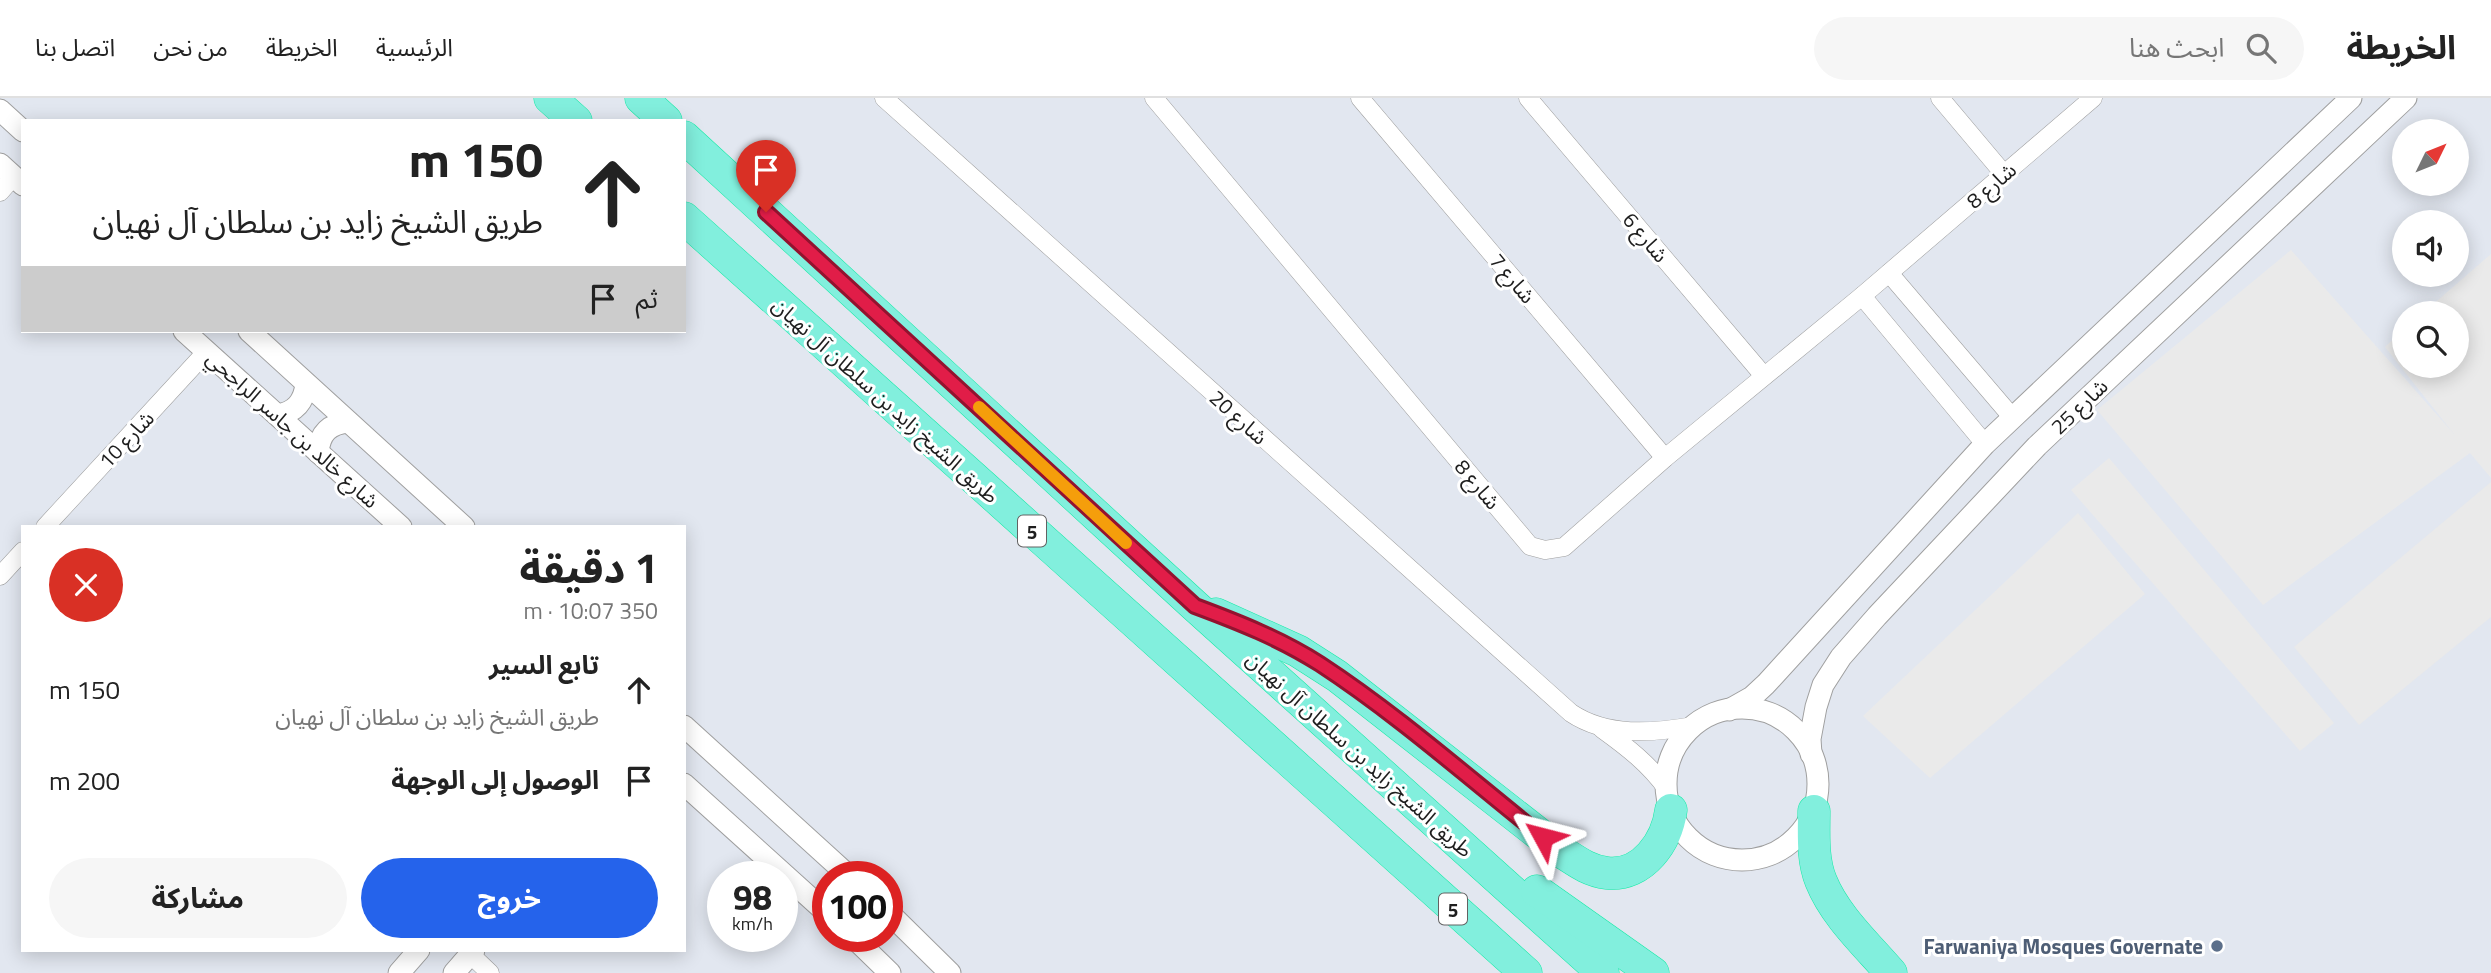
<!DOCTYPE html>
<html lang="ar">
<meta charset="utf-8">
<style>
:root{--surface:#fff;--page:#f6f6f6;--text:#222;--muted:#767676;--line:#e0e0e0;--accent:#2563eb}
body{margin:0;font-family:"Titillium Web","Noto Sans Arabic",sans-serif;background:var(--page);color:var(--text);direction:rtl;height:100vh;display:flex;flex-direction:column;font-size:26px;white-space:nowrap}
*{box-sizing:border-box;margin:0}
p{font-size:23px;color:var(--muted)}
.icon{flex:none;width:38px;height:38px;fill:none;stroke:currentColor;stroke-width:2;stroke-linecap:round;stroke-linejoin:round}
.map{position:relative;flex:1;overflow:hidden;direction:ltr}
.sheet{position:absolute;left:21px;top:427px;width:665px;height:427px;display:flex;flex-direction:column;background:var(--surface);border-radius:0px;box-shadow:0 4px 18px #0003;direction:rtl}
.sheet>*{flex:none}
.hud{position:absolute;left:21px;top:21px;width:665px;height:214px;border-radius:0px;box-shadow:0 4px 18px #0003;direction:rtl;background:#fff;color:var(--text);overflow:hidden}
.needle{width:46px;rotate:47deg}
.fabs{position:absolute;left:2392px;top:21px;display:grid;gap:14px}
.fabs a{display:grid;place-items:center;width:77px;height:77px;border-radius:50%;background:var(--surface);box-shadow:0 4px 18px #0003;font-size:35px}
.speed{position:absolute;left:707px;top:763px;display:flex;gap:14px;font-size:35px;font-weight:700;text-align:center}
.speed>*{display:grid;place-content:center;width:91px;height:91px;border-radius:50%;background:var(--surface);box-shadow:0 4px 18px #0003;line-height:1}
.speed small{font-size:18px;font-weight:400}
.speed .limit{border:10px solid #d22;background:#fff;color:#111}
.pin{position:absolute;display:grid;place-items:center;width:60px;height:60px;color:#fff;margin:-72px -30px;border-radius:50% 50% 50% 0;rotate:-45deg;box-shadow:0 0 7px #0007}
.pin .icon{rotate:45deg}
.me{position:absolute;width:77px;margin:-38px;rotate:308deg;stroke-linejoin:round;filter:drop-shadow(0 0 5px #0008)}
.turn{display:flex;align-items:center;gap:24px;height:147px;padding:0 28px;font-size:32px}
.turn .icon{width:91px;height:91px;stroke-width:2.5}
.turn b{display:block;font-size:49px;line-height:60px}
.then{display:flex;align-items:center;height:66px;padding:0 28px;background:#0003;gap:14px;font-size:26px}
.round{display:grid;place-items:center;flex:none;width:74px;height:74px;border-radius:37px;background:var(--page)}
.head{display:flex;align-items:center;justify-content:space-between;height:119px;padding:0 28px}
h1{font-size:42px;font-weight:700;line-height:52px}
.cta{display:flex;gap:14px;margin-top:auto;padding:14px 28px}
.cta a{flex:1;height:80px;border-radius:42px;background:var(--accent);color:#fff;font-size:28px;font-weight:700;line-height:80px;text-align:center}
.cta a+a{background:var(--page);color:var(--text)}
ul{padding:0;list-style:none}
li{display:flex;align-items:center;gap:21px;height:91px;padding:0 28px}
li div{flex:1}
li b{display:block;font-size:26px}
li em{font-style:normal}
header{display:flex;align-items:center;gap:42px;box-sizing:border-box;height:98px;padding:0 35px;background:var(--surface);border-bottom:2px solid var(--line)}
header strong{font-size:33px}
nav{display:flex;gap:38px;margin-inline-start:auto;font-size:24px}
.search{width:490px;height:63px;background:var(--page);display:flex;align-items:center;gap:18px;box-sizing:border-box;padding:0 24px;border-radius:38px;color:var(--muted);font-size:26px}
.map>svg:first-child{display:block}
</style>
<header>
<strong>الخريطة</strong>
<div class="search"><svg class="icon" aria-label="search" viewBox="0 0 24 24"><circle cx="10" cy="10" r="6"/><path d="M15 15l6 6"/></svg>ابحث هنا</div>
<nav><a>الرئيسية</a><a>الخريطة</a><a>من نحن</a><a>اتصل بنا</a></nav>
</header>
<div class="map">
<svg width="2491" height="875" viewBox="0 0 2491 875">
<rect width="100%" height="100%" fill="#e2e7f0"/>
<!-- parking -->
<g fill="#eaeaea">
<polygon points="2291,152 2454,336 2385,249 2404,231 2404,268 2457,268 2457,215 2423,215 2491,156 2491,380 2470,355 2263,507 2097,312"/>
<polygon points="2109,360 2334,625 2300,653 2071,392"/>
<polygon points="2491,384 2491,519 2359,627 2294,549"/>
<polygon points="2078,415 2145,496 1930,680 1863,618"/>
</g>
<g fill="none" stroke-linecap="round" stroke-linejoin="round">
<!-- minor casing -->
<g stroke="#9f9f9f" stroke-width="19">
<g id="minor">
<path d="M884,0l687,615c36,24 81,20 123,13"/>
<polyline points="1154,0 1530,448 1545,452 1564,449 1665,360 1862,198 2093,0"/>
<polyline points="1360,0 1665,360"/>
<polyline points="1528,0 1764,278"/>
<polyline points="1940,0 2004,76"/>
<polyline points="0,94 13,79"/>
<polyline points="1889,175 2012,319"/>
<polyline points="1862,198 1985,346"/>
<polyline points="45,429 207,253"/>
<polyline points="0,478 23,453"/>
<path d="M1602,631c25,18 47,35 65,60"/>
<polyline points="470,856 490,875"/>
</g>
</g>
<!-- tertiary casing -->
<g stroke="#9f9f9f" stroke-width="23">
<g id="tertiary">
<polyline points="0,12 23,33"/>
<polyline points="0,66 23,87"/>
<polyline points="184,233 401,429"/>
<polyline points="249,233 464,429"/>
<path d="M278,317c17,-3 26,-13 28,-31"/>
<path d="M318,354c2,-19 11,-28 30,-30"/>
<circle cx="1742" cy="686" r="76"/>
<polyline points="1729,612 1752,599 1766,586 1985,346 2351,0"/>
<polyline points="684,628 850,779"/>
<polyline points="1811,656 1810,641 1816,609 1823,587 1841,559 1877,518 2037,348 2406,0"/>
<polyline points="684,686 828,816"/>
<polyline points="887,813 950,875"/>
<polyline points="852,838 890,875"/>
<polyline points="399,875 419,852"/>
<polyline points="454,875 474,852"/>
</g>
</g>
<!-- motorway casing -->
<g stroke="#13eaa5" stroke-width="33">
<g id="motorway">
<polyline points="550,0 576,23"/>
<polyline points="641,0 666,23"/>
<polyline points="684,39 1195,508 1603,875"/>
<polyline points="684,120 1526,875"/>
<path d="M1216,516l82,37 39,25 225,176c14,9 27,19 45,21 36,4 60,-32 64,-63"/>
<path d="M1814,713c0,23 -2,48 7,70 14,35 46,64 70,92"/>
<polyline points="1537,793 1653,875"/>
</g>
</g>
<!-- minor -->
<use href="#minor" stroke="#fff" stroke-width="18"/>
<!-- tertiary -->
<use href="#tertiary" stroke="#fff" stroke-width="21"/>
<!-- motorway -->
<use href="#motorway" stroke="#82efdd" stroke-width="32"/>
</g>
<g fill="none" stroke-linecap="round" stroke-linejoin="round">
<!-- route casing -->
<g stroke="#92132f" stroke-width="18">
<path id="route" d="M766,114l429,394c43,16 86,33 125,58 78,51 150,115 223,173"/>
</g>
<!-- route -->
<use href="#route" stroke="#e11d48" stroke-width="12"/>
<!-- slow -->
<polyline stroke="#f59e0b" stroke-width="12" points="979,309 1126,445"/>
</g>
<!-- markers -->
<circle fill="#5c6f8a" stroke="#fff" stroke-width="2.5" cx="2217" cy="848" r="7"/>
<g text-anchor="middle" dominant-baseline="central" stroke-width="6" stroke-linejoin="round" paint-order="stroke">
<!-- shield labels -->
<g fill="#fff" stroke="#626262" stroke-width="2">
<rect x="1018" y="417.5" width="28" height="31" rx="5"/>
<rect x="1439" y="795.5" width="28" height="31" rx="5"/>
</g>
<g font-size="19" font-weight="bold" fill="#1e1e1e">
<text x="1032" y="433">5</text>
<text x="1453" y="811">5</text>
</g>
<!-- street labels -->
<g font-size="21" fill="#1e1e1e" stroke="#fff">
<text transform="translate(1991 87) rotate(-41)">شارع 8</text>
<text transform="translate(1646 139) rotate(50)">شارع 6</text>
<text transform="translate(1513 180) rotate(50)">شارع 7</text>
<text transform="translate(886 302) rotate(42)">طريق الشيخ زايد بن سلطان آل نهيان</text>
<text transform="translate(2079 308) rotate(-44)">شارع 25</text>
<text transform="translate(1239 319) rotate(42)">شارع 20</text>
<text transform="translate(293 331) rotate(42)">شارع خالد بن جاسر الراجحي</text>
<text transform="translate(126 341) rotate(-47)">شارع 10</text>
<text transform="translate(1478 386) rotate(50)">شارع 8</text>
<text transform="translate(1360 656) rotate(42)">طريق الشيخ زايد بن سلطان آل نهيان</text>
</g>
<!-- service labels -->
<g font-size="21" font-weight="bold" fill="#4e5e75" stroke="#fff" text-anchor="end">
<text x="2203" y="848">Farwaniya Mosques Governate</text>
</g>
</g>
</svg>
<div class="fabs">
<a><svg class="needle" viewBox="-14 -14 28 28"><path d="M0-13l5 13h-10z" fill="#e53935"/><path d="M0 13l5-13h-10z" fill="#767676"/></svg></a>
<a><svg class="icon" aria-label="sound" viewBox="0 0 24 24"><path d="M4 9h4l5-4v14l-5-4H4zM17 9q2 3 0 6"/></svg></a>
<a><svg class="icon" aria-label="search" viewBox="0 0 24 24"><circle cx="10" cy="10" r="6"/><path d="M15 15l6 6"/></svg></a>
</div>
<div class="speed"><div>98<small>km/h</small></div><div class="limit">100</div></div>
<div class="pin" style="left:766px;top:114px;background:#d93025"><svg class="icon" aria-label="arrive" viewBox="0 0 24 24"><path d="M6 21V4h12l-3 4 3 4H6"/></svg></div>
<svg class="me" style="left:1543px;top:739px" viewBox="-20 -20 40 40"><path d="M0-17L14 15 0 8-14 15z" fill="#e11d48" stroke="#fff" stroke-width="4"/></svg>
<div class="hud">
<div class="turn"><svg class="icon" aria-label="ahead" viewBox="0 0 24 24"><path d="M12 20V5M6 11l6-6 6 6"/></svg><div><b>150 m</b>طريق الشيخ زايد بن سلطان آل نهيان</div></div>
<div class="then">ثم<svg class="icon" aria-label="arrive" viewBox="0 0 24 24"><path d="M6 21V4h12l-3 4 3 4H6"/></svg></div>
</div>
<section class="sheet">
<div class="head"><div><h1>1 دقيقة</h1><p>350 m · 10:07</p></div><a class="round" style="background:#d93025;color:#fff"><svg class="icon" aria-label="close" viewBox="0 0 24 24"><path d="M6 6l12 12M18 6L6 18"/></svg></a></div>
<ul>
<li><svg class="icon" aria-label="ahead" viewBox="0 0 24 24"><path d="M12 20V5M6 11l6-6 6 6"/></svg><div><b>تابع السير</b><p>طريق الشيخ زايد بن سلطان آل نهيان</p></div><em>150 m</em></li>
<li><svg class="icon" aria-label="arrive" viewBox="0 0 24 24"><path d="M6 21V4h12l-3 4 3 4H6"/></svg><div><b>الوصول إلى الوجهة</b></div><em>200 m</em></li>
</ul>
<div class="cta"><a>خروج</a><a>مشاركة</a></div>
</section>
</div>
